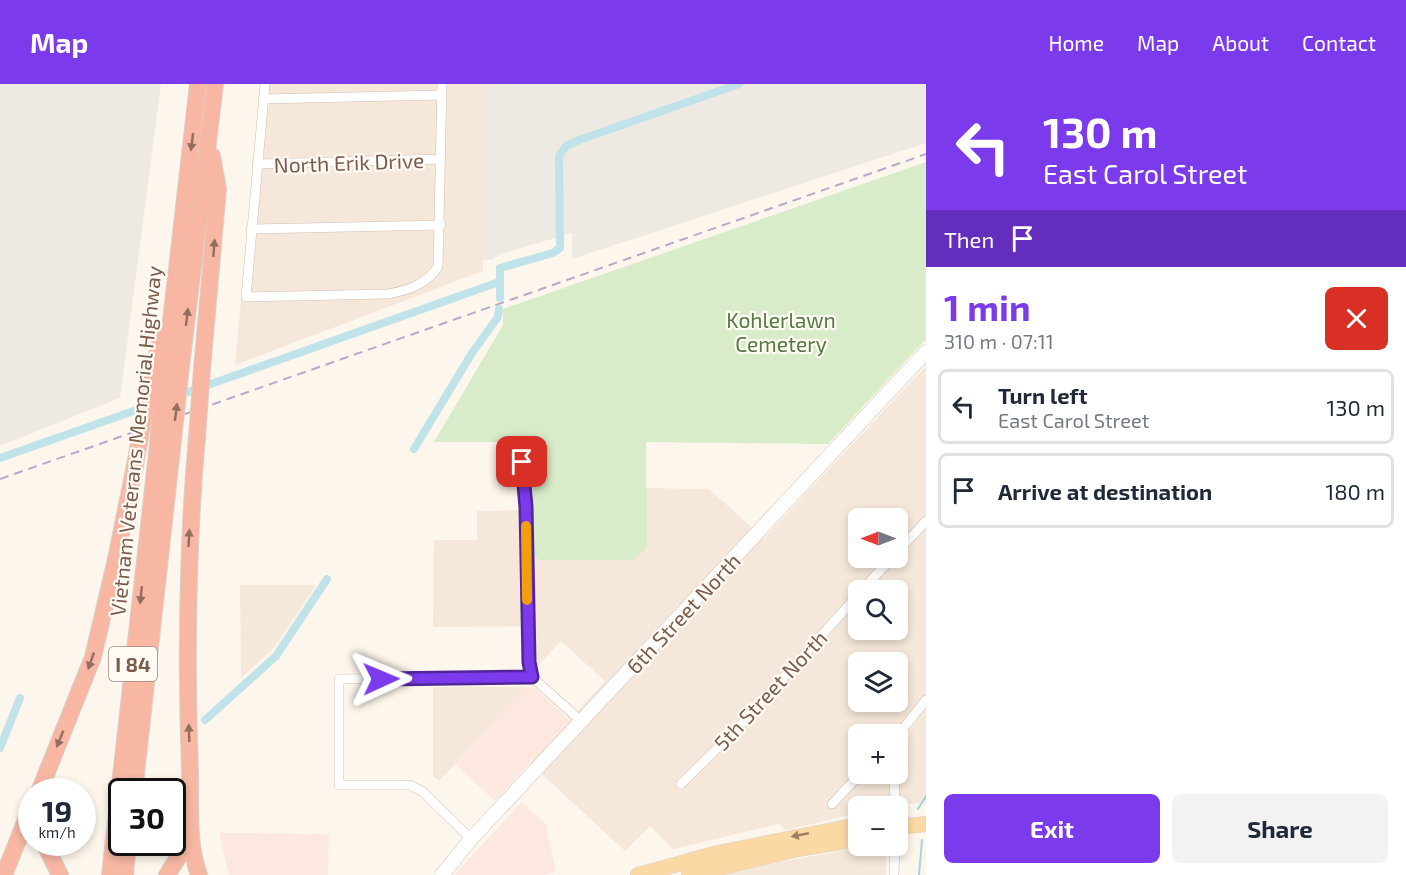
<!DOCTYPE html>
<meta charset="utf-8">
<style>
:root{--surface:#fff;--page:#f2f2f3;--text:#1f2937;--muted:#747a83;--line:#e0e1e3;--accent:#7c3aed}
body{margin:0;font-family:"Exo 2",sans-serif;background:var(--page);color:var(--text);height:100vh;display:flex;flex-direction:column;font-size:22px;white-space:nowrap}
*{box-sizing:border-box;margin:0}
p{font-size:20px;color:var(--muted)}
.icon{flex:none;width:33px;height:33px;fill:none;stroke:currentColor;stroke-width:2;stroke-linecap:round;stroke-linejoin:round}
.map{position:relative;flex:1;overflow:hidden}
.side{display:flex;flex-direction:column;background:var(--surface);width:480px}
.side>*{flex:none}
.banner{background:#7c3aed;color:#fff;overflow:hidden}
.needle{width:39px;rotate:270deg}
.controls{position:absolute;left:848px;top:424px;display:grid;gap:12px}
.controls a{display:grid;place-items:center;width:60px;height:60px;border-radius:9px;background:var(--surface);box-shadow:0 3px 9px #0003;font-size:30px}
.speed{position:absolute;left:18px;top:694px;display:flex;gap:12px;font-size:30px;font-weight:700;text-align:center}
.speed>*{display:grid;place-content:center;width:78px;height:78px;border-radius:50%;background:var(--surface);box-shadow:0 3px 9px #0003;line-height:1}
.speed small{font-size:15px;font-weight:400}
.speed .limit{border:3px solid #111;border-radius:9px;background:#fff;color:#111}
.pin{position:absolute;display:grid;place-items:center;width:51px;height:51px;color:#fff;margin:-26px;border-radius:12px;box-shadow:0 3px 9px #0006}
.me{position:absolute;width:66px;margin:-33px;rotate:89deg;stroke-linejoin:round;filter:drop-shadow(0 0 4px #0008)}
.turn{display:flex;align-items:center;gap:21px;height:126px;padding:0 18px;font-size:27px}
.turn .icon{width:78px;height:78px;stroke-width:2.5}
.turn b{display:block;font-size:42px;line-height:51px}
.then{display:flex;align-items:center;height:57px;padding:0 18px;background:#0003;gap:12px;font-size:22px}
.round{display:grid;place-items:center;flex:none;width:63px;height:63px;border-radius:9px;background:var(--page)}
.summary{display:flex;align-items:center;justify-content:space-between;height:102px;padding:0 18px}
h1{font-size:36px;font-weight:700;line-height:45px;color:var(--accent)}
.button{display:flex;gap:12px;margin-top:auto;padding:12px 18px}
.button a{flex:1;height:69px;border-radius:9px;background:var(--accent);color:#fff;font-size:24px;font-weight:700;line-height:69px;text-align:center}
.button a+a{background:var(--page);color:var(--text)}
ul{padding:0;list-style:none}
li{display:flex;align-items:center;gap:18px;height:75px;margin:0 12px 9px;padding:0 6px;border:3px solid var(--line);border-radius:9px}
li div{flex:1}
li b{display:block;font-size:22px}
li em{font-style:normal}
header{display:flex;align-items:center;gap:36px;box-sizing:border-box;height:84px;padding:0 30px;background:var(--accent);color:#fff}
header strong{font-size:28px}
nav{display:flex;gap:33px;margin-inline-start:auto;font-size:21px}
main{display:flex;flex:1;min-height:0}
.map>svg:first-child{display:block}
</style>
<header>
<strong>Map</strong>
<nav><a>Home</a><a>Map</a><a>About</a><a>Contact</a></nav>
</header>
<main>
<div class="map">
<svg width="926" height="791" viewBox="0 0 926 791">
<rect width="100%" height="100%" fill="#fdf6ec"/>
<!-- residential -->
<g fill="#f5e8da" fill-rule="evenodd">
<polygon points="261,0 483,0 483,187 235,281"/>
<path d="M926,282v437l-68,4v6l-72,17 -7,-6 -106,25 -23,-23 -25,25 -95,-88 75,-82 -44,-40 -26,28 -2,-43 -100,1 1,-87h43v-29l56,-1v44l114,-6 -1,-60 63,1 55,49zM858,435h39v39h-39zM858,507h39v39h-39zM858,579h39v39h-39zM858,651h39v39h-39z"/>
<polygon points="240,501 316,501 274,564 241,594"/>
<polygon points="433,603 526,603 439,697 433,692"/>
<polygon points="868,762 886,765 886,791 723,791 756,782"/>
</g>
<!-- commercial -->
<g fill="#fde8e0">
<polygon points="526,603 534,603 569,636 495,717 455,680"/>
<polygon points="522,718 546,741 556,788 545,791 454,791"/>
<polygon points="219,749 329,750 328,791 229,791"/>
</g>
<!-- industrial -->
<g fill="#efe9e4">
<polygon points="0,0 161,0 120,314 0,362"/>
<polygon points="483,0 926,0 926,59 572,175 572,149 500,170 492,176 483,176"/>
</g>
<!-- green -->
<polygon fill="#d8ecc9" points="926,78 926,255 828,360 646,358 647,464 633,476 539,476 533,470 533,358 434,358 503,241 503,225"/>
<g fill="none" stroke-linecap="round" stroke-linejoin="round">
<!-- stream -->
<g stroke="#a5d3da" stroke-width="2">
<polyline points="918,725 926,712"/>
<polyline points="919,791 922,756"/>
</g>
<!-- canal -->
<g stroke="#bfe3e8" stroke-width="8">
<polyline points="500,214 500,184 553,169 560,164 559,72 566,62 579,56 739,0"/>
<polyline points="177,312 499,198"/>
<polyline points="414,365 472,269 498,233 499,225"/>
<polyline points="0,374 145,323"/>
<polyline points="205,636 276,572 327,495"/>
<polyline points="0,664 20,614"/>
</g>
<!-- street casing -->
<g stroke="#d1beb0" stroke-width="10">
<g id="street">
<path d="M265,0l-19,213 142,-3c21,-4 37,-9 50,-27l4,-183"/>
<polyline points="263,15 442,11"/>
<polyline points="257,80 441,75"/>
<polyline points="251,145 441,141"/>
<polyline points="522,378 526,423 529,578 532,593 582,638"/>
<polyline points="897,468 926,437"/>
<polyline points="861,507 892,474"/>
<polyline points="897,667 902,646 926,616"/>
<polyline points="894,690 895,723"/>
<polyline points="681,700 739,643 858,511"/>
<polyline points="832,720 860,690"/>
<polyline points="471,755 423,708 410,701 339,701 339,595 532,593"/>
<polyline points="894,791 895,762"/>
</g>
</g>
<!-- secondary casing -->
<g stroke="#d6c0b0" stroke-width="15">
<polyline id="secondary" points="442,791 471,755 926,268"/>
</g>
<!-- primary casing -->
<g stroke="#dad1cd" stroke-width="16">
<g id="primary">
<polyline points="897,743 926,740"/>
<polyline points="638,791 718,769 858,741"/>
<polyline points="689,791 798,765 858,755"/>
</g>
</g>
<!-- highway casing -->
<g stroke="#dad1cd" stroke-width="18">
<g id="highway">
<polyline points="202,285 218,105 212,72"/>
<polyline points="180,291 215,0"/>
<polyline points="164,298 198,0"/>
<polyline points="149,303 161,255"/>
<path d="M197,353c-10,112 -11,222 -7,334 1,33 -3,72 9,104"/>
<polyline points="39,708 93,573 116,475 136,376"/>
<polyline points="134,708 172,365"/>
<polyline points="44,759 60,791"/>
<polyline points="4,791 32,721"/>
<polyline points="110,791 157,369"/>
<polyline points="125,791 128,759"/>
<polyline points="167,791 179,772 185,739"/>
</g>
</g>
<!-- street -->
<use href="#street" stroke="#fff" stroke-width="9"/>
<!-- secondary -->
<use href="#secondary" stroke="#fff" stroke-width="14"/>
<!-- primary -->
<use href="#primary" stroke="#fbd9a5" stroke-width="15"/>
<!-- highway -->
<use href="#highway" stroke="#f7b7a3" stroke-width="16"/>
<!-- rail -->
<polyline stroke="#b9a8c9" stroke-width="2" stroke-dasharray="9 6" stroke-linecap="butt" points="0,395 926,70"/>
<!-- highway-bridge casing -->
<g stroke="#dad1cd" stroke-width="18" stroke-linecap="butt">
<g id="highway-bridge">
<polyline points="197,353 202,285"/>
<polyline points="172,365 180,291"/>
<polyline points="157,369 164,298"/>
<polyline points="136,376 149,303"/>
</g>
</g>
<!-- highway-bridge -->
<use href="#highway-bridge" stroke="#f7b7a3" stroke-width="16"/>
</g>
<!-- one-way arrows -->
<defs><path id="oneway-solid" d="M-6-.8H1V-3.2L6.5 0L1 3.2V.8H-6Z" transform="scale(1.5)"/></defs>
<g fill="#936e5e">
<use href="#oneway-solid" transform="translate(192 58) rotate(97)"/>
<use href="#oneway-solid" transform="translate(214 164) rotate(-86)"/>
<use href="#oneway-solid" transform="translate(187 233) rotate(-83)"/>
<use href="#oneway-solid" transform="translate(176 328) rotate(-83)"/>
<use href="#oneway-solid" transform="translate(189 454) rotate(-87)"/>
<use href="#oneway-solid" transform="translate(141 511) rotate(96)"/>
<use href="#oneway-solid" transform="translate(91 577) rotate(109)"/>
<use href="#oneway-solid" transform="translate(189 649) rotate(-92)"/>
<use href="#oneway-solid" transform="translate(60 655) rotate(112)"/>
</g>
<use fill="#a18267" href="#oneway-solid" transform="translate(800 751) rotate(169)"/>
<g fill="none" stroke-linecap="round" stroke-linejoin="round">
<!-- route casing -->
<g stroke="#51269a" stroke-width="15">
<polyline id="route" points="381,595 532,593 529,578 526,423 522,378"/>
</g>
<!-- route -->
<use href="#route" stroke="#7c3aed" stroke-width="10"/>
<!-- slow -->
<polyline stroke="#f59e0b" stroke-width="10" points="526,442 527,516"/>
</g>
<g text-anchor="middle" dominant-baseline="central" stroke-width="4.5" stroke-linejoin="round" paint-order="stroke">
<!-- shield labels -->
<rect fill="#fffaf3" stroke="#a28b7f" stroke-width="1.5" x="109" y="563" width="48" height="34" rx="4.5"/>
<g font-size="20" font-weight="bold" fill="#7a5c4d">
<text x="133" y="580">I 84</text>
</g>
<!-- street labels -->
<g font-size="21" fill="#7a5c4d" stroke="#fffaf3">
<text transform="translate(349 78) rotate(-2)">North Erik Drive</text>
<text transform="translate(135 357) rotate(-84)">Vietnam Veterans Memorial Highway</text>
<text transform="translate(683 529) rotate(-47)">6th Street North</text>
<text transform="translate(770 606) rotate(-47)">5th Street North</text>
</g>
<!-- park labels -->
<g font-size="21" fill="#537a41" stroke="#fffaf3">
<text x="781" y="235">Kohlerlawn<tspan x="781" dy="24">Cemetery</tspan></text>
</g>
</g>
</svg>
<div class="controls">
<a><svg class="needle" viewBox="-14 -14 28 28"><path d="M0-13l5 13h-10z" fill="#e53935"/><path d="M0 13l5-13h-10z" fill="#747a83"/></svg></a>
<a><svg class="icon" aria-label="search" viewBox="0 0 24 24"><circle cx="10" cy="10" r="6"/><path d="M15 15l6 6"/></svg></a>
<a><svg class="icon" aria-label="layers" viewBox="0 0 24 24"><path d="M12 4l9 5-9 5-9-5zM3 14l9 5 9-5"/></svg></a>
<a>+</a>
<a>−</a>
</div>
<div class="speed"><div>19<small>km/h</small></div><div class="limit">30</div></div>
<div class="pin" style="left:522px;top:378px;background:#d93025"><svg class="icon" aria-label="arrive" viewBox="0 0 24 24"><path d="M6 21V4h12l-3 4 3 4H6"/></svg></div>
<svg class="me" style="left:381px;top:595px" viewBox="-20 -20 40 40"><path d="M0-17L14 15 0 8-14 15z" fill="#7c3aed" stroke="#fff" stroke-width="4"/></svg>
</div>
<section class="side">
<div class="banner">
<div class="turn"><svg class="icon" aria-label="left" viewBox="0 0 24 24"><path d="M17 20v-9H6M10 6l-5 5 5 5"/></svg><div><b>130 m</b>East Carol Street</div></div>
<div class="then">Then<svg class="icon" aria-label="arrive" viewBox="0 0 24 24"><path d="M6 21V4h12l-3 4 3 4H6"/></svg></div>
</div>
<div class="summary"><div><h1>1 min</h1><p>310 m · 07:11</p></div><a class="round" style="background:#d93025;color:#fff"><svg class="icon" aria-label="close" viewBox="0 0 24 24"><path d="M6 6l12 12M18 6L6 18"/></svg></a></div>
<ul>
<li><svg class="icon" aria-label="left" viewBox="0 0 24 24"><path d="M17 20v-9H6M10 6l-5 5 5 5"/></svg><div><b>Turn left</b><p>East Carol Street</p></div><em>130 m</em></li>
<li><svg class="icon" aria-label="arrive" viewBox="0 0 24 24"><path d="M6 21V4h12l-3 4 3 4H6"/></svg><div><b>Arrive at destination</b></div><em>180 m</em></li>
</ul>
<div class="button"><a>Exit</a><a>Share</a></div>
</section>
</main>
